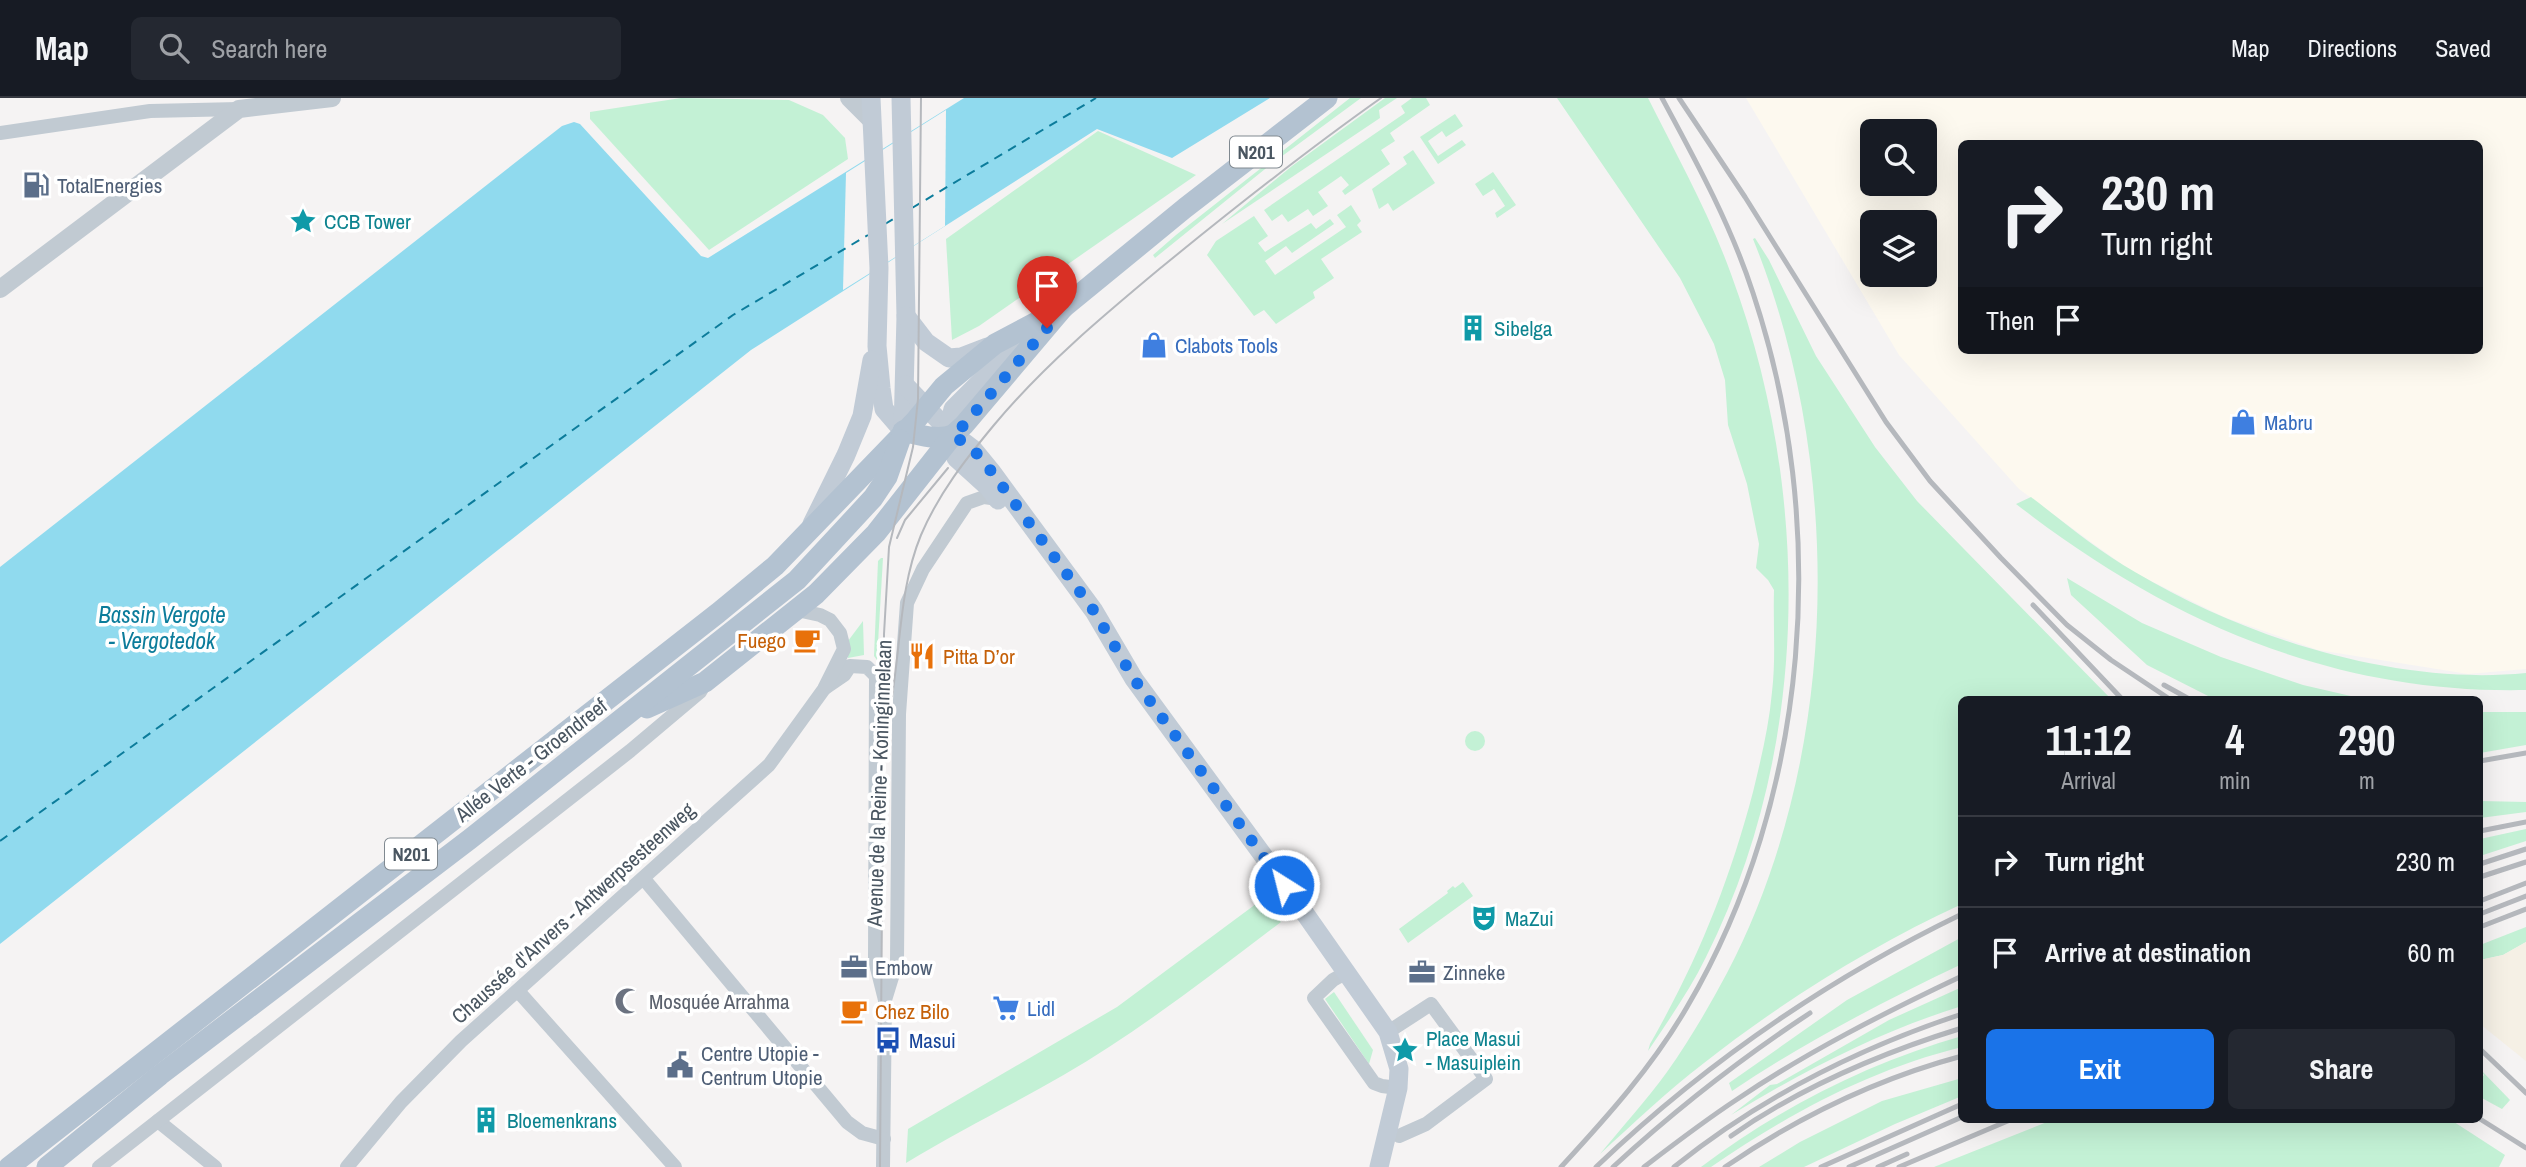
<!DOCTYPE html>
<meta charset="utf-8">
<style>
:root{--surface:#171b24;--page:#242831;--text:#f1f3f6;--muted:#9ea1a6;--line:#363941;--accent:#1a73e8}
body{margin:0;font-family:"Archivo Narrow",sans-serif;background:var(--page);color:var(--text);height:100vh;display:flex;flex-direction:column;font-size:26px;white-space:nowrap}
*{box-sizing:border-box;margin:0}
p{font-size:23px;color:var(--muted)}
.icon{flex:none;width:38px;height:38px;fill:none;stroke:currentColor;stroke-width:2;stroke-linecap:round;stroke-linejoin:round}
.map{position:relative;flex:1;overflow:hidden}
.details{position:absolute;left:1958px;top:598px;width:525px;height:427px;display:flex;flex-direction:column;background:var(--surface);border-radius:10px;box-shadow:0 7px 28px #0002}
.details>*{flex:none}
.guide{position:absolute;left:1958px;top:42px;width:525px;height:214px;border-radius:10px;box-shadow:0 7px 28px #0002;background:#171b24;color:var(--text);overflow:hidden}
.buttons{position:absolute;left:1860px;top:21px;display:grid;gap:14px}
.buttons a{display:grid;place-items:center;width:77px;height:77px;border-radius:10px;background:var(--surface);box-shadow:0 7px 28px #0002;font-size:35px}
.pin{position:absolute;display:grid;place-items:center;width:60px;height:60px;color:#fff;margin:-72px -30px;border-radius:50% 50% 50% 0;rotate:-45deg;box-shadow:0 0 7px #0007}
.pin .icon{rotate:45deg}
.me{position:absolute;width:77px;margin:-38px;rotate:324deg;stroke-linejoin:round;filter:drop-shadow(0 0 5px #0008)}
.turn{display:flex;align-items:center;gap:24px;height:147px;padding:0 28px;font-size:32px}
.turn .icon{width:91px;height:91px;stroke-width:2.5}
.turn b{display:block;font-size:49px;line-height:60px}
.then{display:flex;align-items:center;height:66px;padding:0 28px;background:#0003;gap:14px;font-size:26px}
.eta{display:flex;justify-content:space-evenly;align-items:center;height:119px;text-align:center}
.eta b{font-size:42px;font-weight:800;line-height:49px}
.action{display:flex;gap:14px;margin-top:auto;padding:14px 28px}
.action a{flex:1;height:80px;border-radius:10px;background:var(--accent);color:#fff;font-size:28px;font-weight:800;line-height:80px;text-align:center}
.action a+a{background:var(--page);color:var(--text)}
ul{padding:0;list-style:none}
li{display:flex;align-items:center;gap:21px;height:91px;padding:0 28px;border-top:2px solid var(--line)}
li div{flex:1}
li b{display:block;font-size:26px}
li em{font-style:normal}
header{display:flex;align-items:center;gap:42px;box-sizing:border-box;height:98px;padding:0 35px;background:var(--surface);border-bottom:2px solid var(--line)}
header strong{font-size:33px}
nav{display:flex;gap:38px;margin-inline-start:auto;font-size:24px}
.search{width:490px;height:63px;background:var(--page);display:flex;align-items:center;gap:18px;box-sizing:border-box;padding:0 24px;border-radius:10px;color:var(--muted);font-size:26px}
.map>svg:first-child{display:block}
</style>
<header>
<strong>Map</strong>
<div class="search"><svg class="icon" aria-label="search" viewBox="0 0 24 24"><circle cx="10" cy="10" r="6"/><path d="M15 15l6 6"/></svg>Search here</div>
<nav><a>Map</a><a>Directions</a><a>Saved</a></nav>
</header>
<div class="map">
<svg width="2526" height="1069" viewBox="0 0 2526 1069">
<rect width="100%" height="100%" fill="#f5f3f3"/>
<!-- commercial -->
<path fill="#fdf9ef" fill-rule="evenodd" d="M1746,0h780v571l-58,5 -150,-24 -94,-33 -91,-45 -42,-30 -72,-53 -120,-134zM1872,33h53v53h-53zM1962,46h518v206h-518zM1872,124h53v53h-53z"/>
<!-- green -->
<g fill="#c3f1d5">
<polygon points="681,0 789,2 823,17 845,40 848,61 709,152 590,21 590,14"/>
<polygon points="1350,0 1361,0 1270,67 1155,160 1153,157 1176,137"/>
<polygon points="1385,0 1397,0 1379,12 1380,20 1222,126 1292,68"/>
<polygon points="1412,0 1426,0 1430,7 1390,35 1395,43 1381,52 1390,66 1345,97 1342,93 1349,87 1341,78 1318,94 1328,108 1313,118 1308,111 1288,124 1282,116 1272,123 1264,112 1405,15 1401,8"/>
<path d="M1557,0h91c29,58 61,115 83,176 81,218 80,474 -25,683 -16,33 -38,64 -58,94l2,-7c47,-82 79,-161 103,-252 8,-33 16,-66 19,-100 4,-33 1,-68 2,-102l-6,-10 -12,-12 3,-24 -12,-60 -19,-59 -3,-45 -11,-36 -34,-66z"/>
<polygon points="1455,16 1463,28 1446,39 1442,33 1428,43 1438,58 1462,42 1466,47 1438,66 1420,39"/>
<polygon points="1098,33 1196,77 979,228 952,242 946,141"/>
<polygon points="1413,52 1435,85 1393,113 1388,105 1379,111 1372,91 1407,66 1403,59"/>
<polygon points="1493,74 1516,107 1497,120 1495,115 1505,108 1494,91 1483,98 1475,86"/>
<polygon points="1351,107 1361,123 1357,127 1362,134 1321,161 1334,180 1313,194 1315,200 1276,226 1264,212 1254,218 1207,157 1216,143 1254,118 1268,138 1258,145 1265,154 1311,125 1316,131 1330,121 1334,126 1292,155 1286,148 1265,163 1275,177 1346,129 1337,117"/>
<path d="M1755,140l14,22 47,96 59,91 42,54 195,199h-150v204c-91,42 -179,97 -258,159 -37,28 -70,60 -104,91 22,-27 46,-53 67,-82 22,-31 42,-65 60,-99 114,-218 118,-508 26,-734z"/>
<path d="M2031,399c34,26 67,54 104,75 111,66 260,114 391,101v17c-195,4 -359,-69 -510,-186z"/>
<polygon points="881,460 883,460 877,562 874,558 878,463"/>
<polygon points="2067,480 2142,525 2221,559 2303,587 2368,602 2216,602 2147,567 2071,497"/>
<polygon points="863,523 864,557 848,560 848,543"/>
<polygon points="2480,614 2526,614 2526,647 2480,655"/>
<circle cx="1475" cy="643" r="10"/>
<polygon points="2480,703 2526,704 2526,714 2480,720"/>
<polygon points="2526,731 2526,743 2480,758 2480,741"/>
<polygon points="1463,784 1473,798 1408,845 1399,831 1448,795 1447,793 1453,788 1455,790"/>
<path d="M1264,800l17,24c-57,43 -112,86 -172,125 -65,43 -136,75 -203,116l2,-34 209,-122z"/>
<polygon points="2526,829 2526,844 2503,857 2480,862 2480,847"/>
<path d="M1962,839v27c-80,38 -157,78 -230,127l-3,-8 118,-83z"/>
<path d="M1962,889v19c-81,25 -159,65 -231,109l39,-30 7,-1 112,-64z"/>
<polygon points="1334,894 1373,952 1369,966 1325,901"/>
<path d="M1962,938v11c-93,23 -174,67 -251,120h-10c78,-59 167,-104 261,-131z"/>
<polygon points="2480,971 2510,1002 2502,1011 2480,999 2480,982 2484,977"/>
<polygon points="1962,980 1962,998 1895,1026 1804,1069 1759,1069 1800,1044 1882,1003"/>
<polygon points="2052,1022 2451,1022 2505,1057 2499,1069 1934,1069"/>
</g>
<!-- sand -->
<polygon fill="#f5f0e5" points="2526,844 2526,963 2480,926 2480,862 2503,857"/>
<!-- water -->
<polygon fill="#90daee" points="964,0 1270,0 1172,60 1097,31 751,252 0,846 0,469 562,28 574,24 580,26 701,158 708,160"/>
<!-- pier -->
<polygon fill="#f5f3f3" points="946,12 945,128 843,192 846,75"/>
<g fill="none" stroke-linecap="round" stroke-linejoin="round">
<!-- ferry -->
<g stroke="#0c7c9b" stroke-width="2" stroke-dasharray="9 7" stroke-linecap="butt">
<polyline points="912,110 1096,0"/>
<polyline points="885,126 895,120"/>
<polyline points="0,743 733,217 868,137"/>
</g>
<!-- minor -->
<g stroke="#c1cad2" stroke-width="14">
<polyline points="0,35 150,13 239,11"/>
<polyline points="825,590 844,577 850,568 867,569 876,578 875,862 885,902 883,1069"/>
<polyline points="644,781 847,1024 862,1035 884,1041"/>
<polyline points="1347,874 1333,882 1314,900 1374,985 1382,988 1398,990"/>
<polyline points="518,893 675,1069"/>
<polyline points="885,902 897,863 899,616 907,505 923,471 967,405 984,399 998,401"/>
<polyline points="1388,934 1431,906 1486,981 1426,1026 1399,1038"/>
<polyline points="158,1023 215,1069"/>
<polyline points="99,1069 630,653 700,594 703,589"/>
<polyline points="347,1069 401,1004 461,943 769,667 824,591 844,551 840,535 830,522 820,517 797,512"/>
</g>
<!-- tertiary -->
<g stroke="#c1cad2" stroke-width="18">
<polyline points="849,0 872,23"/>
<polyline points="0,191 239,11 332,0"/>
</g>
<!-- secondary -->
<g stroke="#c1cbd6" stroke-width="19">
<polyline points="871,0 879,170 877,248 881,290 884,311 903,333"/>
<polyline points="901,0 906,218 903,333"/>
<polyline points="906,218 926,244 949,260 961,259 987,249"/>
<polyline points="905,287 948,332 973,351 991,373 1094,513 1134,581 1292,797 1388,934 1399,971 1398,990 1379,1069"/>
<polyline points="948,332 953,311 1028,236 1033,226"/>
<polyline points="953,337 956,360 989,390 998,402"/>
<polyline points="812,426 846,357 862,318 872,262"/>
</g>
<!-- primary -->
<g stroke="#b3c2d1" stroke-width="21">
<path d="M903,333c15,4 35,10 50,4"/>
<polyline points="647,610 705,584 816,496 876,435 953,337 964,327 1063,210 1185,110 1327,0"/>
<polyline points="9,1069 718,515 775,468 916,322 944,288 995,246 1063,210"/>
<polyline points="47,1069 160,977 470,741 797,482 873,400 887,379 900,342"/>
</g>
<!-- tram -->
<g stroke="#b5b8bd" stroke-width="2">
<polyline points="897,440 905,422 948,370"/>
<path d="M892,598c9,-54 8,-110 29,-161 18,-42 44,-75 73,-110 50,-60 109,-109 169,-159 71,-58 143,-115 218,-168"/>
<polyline points="880,1069 884,536 889,449 913,349 918,301 921,0"/>
</g>
<!-- rail -->
<g stroke="#b5b8bd" stroke-width="5">
<polyline points="1679,0 1745,99 1886,324 1930,383 2001,460 2067,527 2111,562 2171,602"/>
<polyline points="2033,507 2123,602"/>
<polyline points="2164,587 2191,602"/>
<polyline points="2480,663 2526,655"/>
<polyline points="2480,733 2526,724"/>
<polyline points="2480,766 2526,751"/>
<polyline points="2480,779 2526,764"/>
<polyline points="2480,803 2526,785"/>
<polyline points="2480,816 2526,798"/>
<polyline points="2480,829 2526,811"/>
<polyline points="2480,951 2526,995"/>
<polyline points="2480,1021 2526,1050"/>
<path d="M1731,1038c70,-49 150,-83 231,-108"/>
<path d="M1561,1069c46,-50 92,-101 126,-160 124,-211 143,-483 66,-714 -22,-68 -57,-132 -91,-195"/>
<path d="M1596,1069c107,-102 232,-188 366,-253"/>
<path d="M1613,1069c62,-57 127,-108 197,-154"/>
<path d="M1644,1069c30,-23 60,-46 92,-67 71,-48 148,-87 226,-124"/>
<path d="M1674,1069c86,-69 182,-118 288,-153"/>
<path d="M1725,1069c73,-50 151,-88 237,-111"/>
<polyline points="1821,1069 1962,1006"/>
<polyline points="1849,1069 1962,1019"/>
<polyline points="1878,1069 1907,1056"/>
<polyline points="1899,1069 2010,1022"/>
</g>
</g>
<g fill="none" stroke-linecap="round" stroke-linejoin="round">
<!-- route -->
<polyline stroke="#1a73e8" stroke-width="12" stroke-dasharray="0 21.6" points="1047,230 964,327 953,337 973,351 991,373 1094,513 1134,581 1284,787"/>
</g>
<!-- icons -->
<defs>
<g id="fuel-bare" transform="scale(2.1)"><path d="M-5.5-6h7V0h2V4h1.3V-2.5L3-4.5l.8-.8L6-3V5H2.5V1h-1V6h-7ZM-4.2-4.7v3.2H.2V-4.7Z" fill="#5c6f8a" stroke="#fff" stroke-width="2.5" paint-order="stroke"/></g>
<g id="sight-bare" transform="scale(2.1)"><path d="M0-6L1.8-2.2L6-1.7L2.9 1.2L3.7 5.4L0 3.3L-3.7 5.4L-2.9 1.2L-6-1.7L-1.8-2.2Z" fill="#0f9aa8" stroke="#fff" stroke-width="2.5" paint-order="stroke"/></g>
<g id="building-bare" transform="scale(2.1)"><path d="M-4-6H4V6H1V3H-1V6H-4ZM-2.5-4.3h1.7v1.8h-1.7ZM.8-4.3h1.7v1.8H.8ZM-2.5-1h1.7V.8h-1.7ZM.8-1h1.7V.8H.8Z" fill="#0f9aa8" stroke="#fff" stroke-width="2.5" paint-order="stroke"/></g>
<g id="shop-bare" transform="scale(2.1)"><path d="M-5-2.5h2.3a2.7 3.5 0 0 1 5.4 0H5L5.5 6h-11ZM-1.5-2.5h3a1.5 2.3 0 0 0-3 0Z" fill="#3f7fe0" stroke="#fff" stroke-width="2.5" paint-order="stroke"/></g>
<g id="cafe-bare" transform="scale(2.1)"><path d="M-5.5-4.5H6V0H3Q3 3.5 0 3.5H-2.5Q-5.5 3.5-5.5 0ZM3-3.2v2h1.7v-2ZM-6 4.5H4V6H-6Z" fill="#e8710a" stroke="#fff" stroke-width="2.5" paint-order="stroke"/></g>
<g id="restaurant-bare" transform="scale(2.1)"><path d="M-5-6h1v4h1v-4h1v4h1v-4h1v5L-1.5 .5V6h-2V.5L-5-1ZM5-6V6H3V1.5H1.5Q1.5-4 5-6Z" fill="#e8710a" stroke="#fff" stroke-width="2.5" paint-order="stroke"/></g>
<g id="theatre-bare" transform="scale(2.1)"><path d="M-5-5.5Q0-4 5-5.5V0Q5 5 0 6Q-5 5-5 0ZM-3.3-2.5H-1v1.5H-3.3ZM1-2.5H3.3v1.5H1ZM-2.8 1Q0 5.5 2.8 1Z" fill="#0f9aa8" stroke="#fff" stroke-width="2.5" paint-order="stroke"/></g>
<g id="office-bare" transform="scale(2.1)"><path d="M-6-3h4V-5.5h4V-3h4V5H-6ZM-1-4.5V-3h2v-1.5ZM-6 0V1H6V0Z" fill="#5c6f8a" stroke="#fff" stroke-width="2.5" paint-order="stroke"/></g>
<g id="mosque-bare" transform="scale(2.1)"><path d="M3.5-4.9A6 6 0 1 0 3.5 4.9A5 5 0 1 1 3.5-4.9Z" fill="#6b7280" stroke="#fff" stroke-width="2.5" paint-order="stroke"/></g>
<g id="supermarket-bare" transform="scale(2.1)"><path d="M-6-5.5h2.5l.6 2H6L4.5 2H-2.5L-4.4-4H-6ZM-1.5 3.2a1.3 1.3 0 1 0 .1 0ZM3 3.2a1.3 1.3 0 1 0 .1 0Z" fill="#3f7fe0" stroke="#fff" stroke-width="2.5" paint-order="stroke"/></g>
<g id="bus-bare" transform="scale(2.1)"><path d="M-5-6H5V4H4V6H2V4H-2V6H-4V4H-5ZM-3.5-4V0h7V-4ZM-3.5 1.2v1.5H-2V1.2ZM2 1.2v1.5H3.5V1.2Z" fill="#1a4fb4" stroke="#fff" stroke-width="2.5" paint-order="stroke"/></g>
<g id="civic-bare" transform="scale(2.1)"><path d="M-.6-6.5H3V-4.5H.6V-3L4-1V1h2V6H-6V1h2V-1L-.6-3ZM-1.2 2.5V6h2.4V2.5Z" fill="#5c6f8a" stroke="#fff" stroke-width="2.5" paint-order="stroke"/></g>
</defs>
<g fill-rule="evenodd">
<use href="#fuel-bare" x="36" y="87"/>
<use href="#sight-bare" x="303" y="123"/>
<use href="#building-bare" x="1473" y="230"/>
<use href="#shop-bare" x="1154" y="247"/>
<use href="#shop-bare" x="2243" y="324"/>
<use href="#cafe-bare" x="807" y="542"/>
<use href="#restaurant-bare" x="922" y="558"/>
<use href="#theatre-bare" x="1484" y="820"/>
<use href="#office-bare" x="854" y="869"/>
<use href="#office-bare" x="1422" y="874"/>
<use href="#mosque-bare" x="628" y="903"/>
<use href="#supermarket-bare" x="1006" y="910"/>
<use href="#cafe-bare" x="854" y="913"/>
<use href="#bus-bare" x="888" y="942"/>
<use href="#sight-bare" x="1405" y="952"/>
<use href="#civic-bare" x="680" y="967"/>
<use href="#building-bare" x="486" y="1022"/>
</g>
<g text-anchor="middle" dominant-baseline="central" stroke-width="7" stroke-linejoin="round" paint-order="stroke">
<!-- shield labels -->
<g fill="#fff" stroke="#808990" stroke-width="2">
<rect x="1230" y="38.5" width="52" height="31" rx="5"/>
<rect x="385" y="740.5" width="52" height="31" rx="5"/>
</g>
<g font-size="19" font-weight="bold" fill="#4a5661">
<text x="1256" y="54">N201</text>
<text x="411" y="756">N201</text>
</g>
<!-- service labels -->
<g font-size="21" fill="#4e5e75" stroke="#fff" text-anchor="start">
<text x="57" y="87">TotalEnergies</text>
<text x="875" y="869">Embow</text>
<text x="1443" y="874">Zinneke</text>
<text x="701" y="955">Centre Utopie -<tspan x="701" dy="24">Centrum Utopie</tspan></text>
</g>
<!-- culture labels -->
<g font-size="21" fill="#0d838f" stroke="#fff" text-anchor="start">
<text x="324" y="123">CCB Tower</text>
<text x="1494" y="230">Sibelga</text>
<text x="1505" y="820">MaZui</text>
<text x="1426" y="940">Place Masui<tspan x="1426" dy="24">- Masuiplein</tspan></text>
<text x="507" y="1022">Bloemenkrans</text>
</g>
<!-- shop labels -->
<g font-size="21" fill="#366cbe" stroke="#fff" text-anchor="start">
<text x="1175" y="247">Clabots Tools</text>
<text x="2264" y="324">Mabru</text>
<text x="1027" y="910">Lidl</text>
</g>
<!-- food labels -->
<g font-size="21" fill="#c56008" stroke="#fff" text-anchor="start">
<text x="786" y="542" text-anchor="end">Fuego</text>
<text x="943" y="558">Pitta D’or</text>
<text x="875" y="913">Chez Bilo</text>
</g>
<!-- street labels -->
<g font-size="21" fill="#4a5661" stroke="#fff">
<text transform="translate(531 662) rotate(-38)">Allée Verte - Groendreef</text>
<text transform="translate(879 685) rotate(-88)">Avenue de la Reine - Koninginnelaan</text>
<text transform="translate(573 815) rotate(-42)">Chaussée d'Anvers - Antwerpsesteenweg</text>
</g>
<!-- worship labels -->
<g font-size="21" fill="#5b616d" stroke="#fff" text-anchor="start">
<text x="649" y="903">Mosquée Arrahma</text>
</g>
<!-- transit labels -->
<g font-size="21" fill="#164399" stroke="#fff" text-anchor="start">
<text x="909" y="942">Masui</text>
</g>
<!-- water labels -->
<g font-size="23" font-style="italic" fill="#0c7c9b" stroke="#fff">
<text x="162" y="516">Bassin Vergote<tspan x="162" dy="26">- Vergotedok</tspan></text>
</g>
</g>
</svg>
<div class="buttons">
<a><svg class="icon" aria-label="search" viewBox="0 0 24 24"><circle cx="10" cy="10" r="6"/><path d="M15 15l6 6"/></svg></a>
<a><svg class="icon" aria-label="layers" viewBox="0 0 24 24"><path d="M12 4l9 5-9 5-9-5zM3 14l9 5 9-5"/></svg></a>
</div>
<div class="pin" style="left:1047px;top:230px;background:#d93025"><svg class="icon" aria-label="arrive" viewBox="0 0 24 24"><path d="M6 21V4h12l-3 4 3 4H6"/></svg></div>
<svg class="me" style="left:1284px;top:787px" viewBox="-20 -20 40 40"><circle r="17" fill="#1a73e8" stroke="#fff" stroke-width="3"/><path d="M0-11L8 9 0 5-8 9z" fill="#fff"/></svg>
<div class="guide">
<div class="turn"><svg class="icon" aria-label="right" viewBox="0 0 24 24"><path d="M7 20v-9h11M14 6l5 5-5 5"/></svg><div><b>230 m</b>Turn right</div></div>
<div class="then">Then<svg class="icon" aria-label="arrive" viewBox="0 0 24 24"><path d="M6 21V4h12l-3 4 3 4H6"/></svg></div>
</div>
<section class="details">
<div class="eta">
<div><b>11:12</b><p>Arrival</p></div>
<div><b>4</b><p>min</p></div>
<div><b>290</b><p>m</p></div>
</div>
<ul>
<li><svg class="icon" aria-label="right" viewBox="0 0 24 24"><path d="M7 20v-9h11M14 6l5 5-5 5"/></svg><div><b>Turn right</b></div><em>230 m</em></li>
<li><svg class="icon" aria-label="arrive" viewBox="0 0 24 24"><path d="M6 21V4h12l-3 4 3 4H6"/></svg><div><b>Arrive at destination</b></div><em>60 m</em></li>
</ul>
<div class="action"><a>Exit</a><a>Share</a></div>
</section>
</div>
